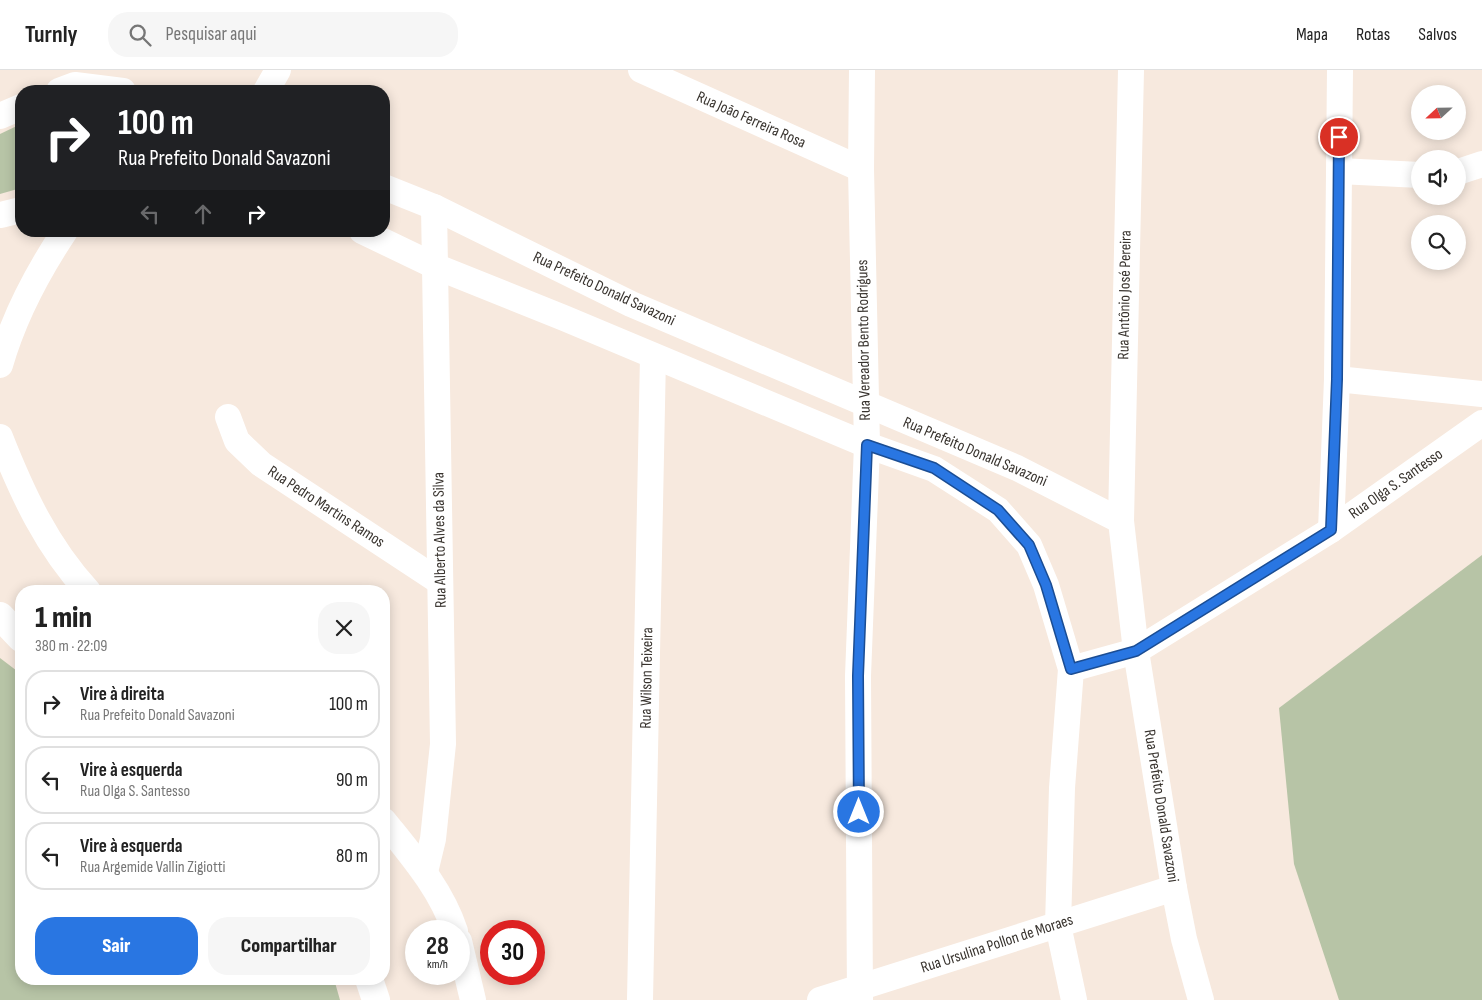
<!DOCTYPE html>
<html lang="pt">
<meta charset="utf-8">
<style>
:root{--surface:#fff;--page:#f6f6f6;--text:#222;--muted:#767676;--line:#e0e0e0;--accent:#2976e2}
body{margin:0;font-family:"Sofia Sans Condensed",sans-serif;background:var(--page);color:var(--text);height:100vh;display:flex;flex-direction:column;font-size:19px;white-space:nowrap}
*{box-sizing:border-box;margin:0}
p{font-size:16px;color:var(--muted)}
.icon{flex:none;width:28px;height:28px;fill:none;stroke:currentColor;stroke-width:2;stroke-linecap:round;stroke-linejoin:round}
.map{position:relative;flex:1;overflow:hidden}
.panel{position:absolute;left:15px;top:515px;width:375px;height:400px;display:flex;flex-direction:column;background:var(--surface);border-radius:20px;box-shadow:0 2px 12px #0003}
.panel>*{flex:none}
.guide{position:absolute;left:15px;top:15px;width:375px;height:152px;border-radius:20px;box-shadow:0 2px 12px #0003;background:#202124;color:#fff;overflow:hidden}
.needle{width:32px;rotate:248deg}
.fabs{position:absolute;left:1411px;top:15px;display:grid;gap:10px}
.fabs a{display:grid;place-items:center;width:55px;height:55px;border-radius:50%;background:var(--surface);box-shadow:0 2px 12px #0003;font-size:25px}
.speed{position:absolute;left:405px;top:850px;display:flex;gap:10px;font-size:25px;font-weight:700;text-align:center}
.speed>*{display:grid;place-content:center;width:65px;height:65px;border-radius:50%;background:var(--surface);box-shadow:0 2px 12px #0003;line-height:1}
.speed small{font-size:12px;font-weight:400}
.speed .limit{border:8px solid #d22;background:#fff;color:#111}
.pin{position:absolute;display:grid;place-items:center;width:42px;height:42px;color:#fff;margin:-21px;border:2px solid #fff;border-radius:50%;box-shadow:0 1px 5px #0007}
.me{position:absolute;width:55px;margin:-28px;rotate:0deg;stroke-linejoin:round;filter:drop-shadow(0 0 4px #0008)}
.turn{display:flex;align-items:center;gap:18px;height:105px;padding:0 20px;font-size:22px}
.turn .icon{width:65px;height:65px;stroke-width:2.5}
.turn b{display:block;font-size:35px;line-height:42px}
.lanes{display:flex;align-items:center;height:48px;padding:0 20px;background:#0003;justify-content:center;gap:25px;direction:ltr}
.lanes .off{opacity:.35}
.round{display:grid;place-items:center;flex:none;width:52px;height:52px;border-radius:20px;background:var(--page)}
.overview{display:flex;align-items:center;justify-content:space-between;height:85px;padding:0 20px}
h1{font-size:30px;font-weight:800;line-height:38px}
.primary-button{display:flex;gap:10px;margin-top:auto;padding:10px 20px}
.primary-button a{flex:1;height:58px;border-radius:20px;background:var(--accent);color:#fff;font-size:20px;font-weight:800;line-height:58px;text-align:center}
.primary-button a+a{background:var(--page);color:var(--text)}
ul{padding:0;list-style:none}
li{display:flex;align-items:center;gap:15px;height:68px;margin:0 10px 8px;padding:0 10px;border:2px solid var(--line);border-radius:20px}
li div{flex:1}
li b{display:block;font-size:19px}
li em{font-style:normal}
header{display:flex;align-items:center;gap:30px;box-sizing:border-box;height:70px;padding:0 25px;background:var(--surface);border-bottom:1px solid var(--line)}
header strong{font-size:24px}
nav{display:flex;gap:28px;margin-inline-start:auto;font-size:18px}
.search{width:350px;height:45px;background:var(--page);display:flex;align-items:center;gap:12px;box-sizing:border-box;padding:0 18px;border-radius:20px;color:var(--muted);font-size:19px}
.map>svg:first-child{display:block}
</style>
<header>
<strong>Turnly</strong>
<div class="search"><svg class="icon" aria-label="search" viewBox="0 0 24 24"><circle cx="10" cy="10" r="6"/><path d="M15 15l6 6"/></svg>Pesquisar aqui</div>
<nav><a>Mapa</a><a>Rotas</a><a>Salvos</a></nav>
</header>
<div class="map">
<svg width="1482" height="930" viewBox="0 0 1482 930">
<rect width="100%" height="100%" fill="#f7e9de"/>
<!-- green -->
<g fill="#b7c4a6">
<polygon points="21,54 21,118 0,124 0,64"/>
<polygon points="1482,485 1482,930 1339,930 1294,794 1279,638"/>
<polygon points="0,588 21,604 21,909 334,909 340,930 0,930"/>
</g>
<g fill="none" stroke-linecap="round" stroke-linejoin="round">
<!-- minor -->
<g stroke="#fff" stroke-width="26">
<polyline points="641,0 861,99"/>
<polyline points="1131,0 1121,451 1136,581 1174,818 1184,869 1201,930"/>
<polyline points="59,21 75,15 123,21"/>
<polyline points="266,21 278,0"/>
<polyline points="0,46 21,37"/>
<polyline points="1339,101 1420,105"/>
<polyline points="1458,102 1482,94"/>
<polyline points="384,117 434,137 631,234 1017,398 1121,451"/>
<polyline points="0,145 21,140"/>
<polyline points="362,161 437,197 564,248 867,375 934,399 998,440 1029,475 1046,515 1071,599 1062,718 1058,855 1074,930"/>
<path d="M0,295c14,-49 37,-92 65,-134"/>
<polyline points="1337,309 1482,324"/>
<polyline points="228,347 237,371 261,394 440,512"/>
<path d="M0,367c22,56 47,110 88,154"/>
<polyline points="1331,460 1337,309 1340,0"/>
<polyline points="1071,599 1136,581 1331,460 1482,353"/>
<path d="M384,751c28,35 57,68 71,110"/>
<polyline points="425,802 433,769 443,674 434,137"/>
<polyline points="459,871 473,930"/>
<polyline points="640,930 653,286"/>
<polyline points="820,930 1174,818"/>
<polyline points="860,930 858,606 867,375 861,99 862,0"/>
</g>
<!-- primary -->
<g stroke="#fff" stroke-width="28">
<polyline points="0,546 21,568"/>
<polyline points="369,909 376,930"/>
</g>
</g>
<g fill="none" stroke-linecap="round" stroke-linejoin="round">
<!-- route casing -->
<g stroke="#1b4d93" stroke-width="12">
<polyline id="route" points="859,742 858,606 867,375 934,398 998,440 1029,475 1046,515 1071,599 1136,581 1331,460 1337,309 1339,67"/>
</g>
<!-- route -->
<use href="#route" stroke="#2976e2" stroke-width="9"/>
</g>
<g text-anchor="middle" dominant-baseline="central" stroke-width="5" stroke-linejoin="round" paint-order="stroke">
<!-- street labels -->
<g font-size="16" fill="#38332e" stroke="#fff">
<text transform="translate(751 50) rotate(24)">Rua João Ferreira Rosa</text>
<text transform="translate(604 219) rotate(25)">Rua Prefeito Donald Savazoni</text>
<text transform="translate(1125 225) rotate(-89)">Rua Antônio José Pereira</text>
<text transform="translate(864 270) rotate(-91)">Rua Vereador Bento Rodrigues</text>
<text transform="translate(975 382) rotate(23)">Rua Prefeito Donald Savazoni</text>
<text transform="translate(1396 414) rotate(-35)">Rua Olga S. Santesso</text>
<text transform="translate(326 437) rotate(33)">Rua Pedro Martins Ramos</text>
<text transform="translate(440 470) rotate(-91)">Rua Alberto Alves da Silva</text>
<text transform="translate(647 608) rotate(-89)">Rua Wilson Teixeira</text>
<text transform="translate(1161 736) rotate(81)">Rua Prefeito Donald Savazoni</text>
<text transform="translate(997 874) rotate(-18)">Rua Ursulina Pollon de Moraes</text>
</g>
</g>
</svg>
<div class="fabs">
<a><svg class="needle" viewBox="-14 -14 28 28"><path d="M0-13l5 13h-10z" fill="#e53935"/><path d="M0 13l5-13h-10z" fill="#767676"/></svg></a>
<a><svg class="icon" aria-label="sound" viewBox="0 0 24 24"><path d="M4 9h4l5-4v14l-5-4H4zM17 9q2 3 0 6"/></svg></a>
<a><svg class="icon" aria-label="search" viewBox="0 0 24 24"><circle cx="10" cy="10" r="6"/><path d="M15 15l6 6"/></svg></a>
</div>
<div class="speed"><div>28<small>km/h</small></div><div class="limit">30</div></div>
<div class="pin" style="left:1339px;top:67px;background:#d93025"><svg class="icon" aria-label="arrive" viewBox="0 0 24 24"><path d="M6 21V4h12l-3 4 3 4H6"/></svg></div>
<svg class="me" style="left:859px;top:742px" viewBox="-20 -20 40 40"><circle r="17" fill="#2976e2" stroke="#fff" stroke-width="3"/><path d="M0-11L8 9 0 5-8 9z" fill="#fff"/></svg>
<div class="guide">
<div class="turn"><svg class="icon" aria-label="right" viewBox="0 0 24 24"><path d="M7 20v-9h11M14 6l5 5-5 5"/></svg><div><b>100 m</b>Rua Prefeito Donald Savazoni</div></div>
<div class="lanes"><svg class="icon off" aria-label="left" viewBox="0 0 24 24"><path d="M17 20v-9H6M10 6l-5 5 5 5"/></svg><svg class="icon off" aria-label="ahead" viewBox="0 0 24 24"><path d="M12 20V5M6 11l6-6 6 6"/></svg><svg class="icon" aria-label="right" viewBox="0 0 24 24"><path d="M7 20v-9h11M14 6l5 5-5 5"/></svg></div>
</div>
<section class="panel">
<div class="overview"><div><h1>1 min</h1><p>380 m · 22:09</p></div><a class="round"><svg class="icon" aria-label="close" viewBox="0 0 24 24"><path d="M6 6l12 12M18 6L6 18"/></svg></a></div>
<ul>
<li><svg class="icon" aria-label="right" viewBox="0 0 24 24"><path d="M7 20v-9h11M14 6l5 5-5 5"/></svg><div><b>Vire à direita</b><p>Rua Prefeito Donald Savazoni</p></div><em>100 m</em></li>
<li><svg class="icon" aria-label="left" viewBox="0 0 24 24"><path d="M17 20v-9H6M10 6l-5 5 5 5"/></svg><div><b>Vire à esquerda</b><p>Rua Olga S. Santesso</p></div><em>90 m</em></li>
<li><svg class="icon" aria-label="left" viewBox="0 0 24 24"><path d="M17 20v-9H6M10 6l-5 5 5 5"/></svg><div><b>Vire à esquerda</b><p>Rua Argemide Vallin Zigiotti</p></div><em>80 m</em></li>
</ul>
<div class="primary-button"><a>Sair</a><a>Compartilhar</a></div>
</section>
</div>
